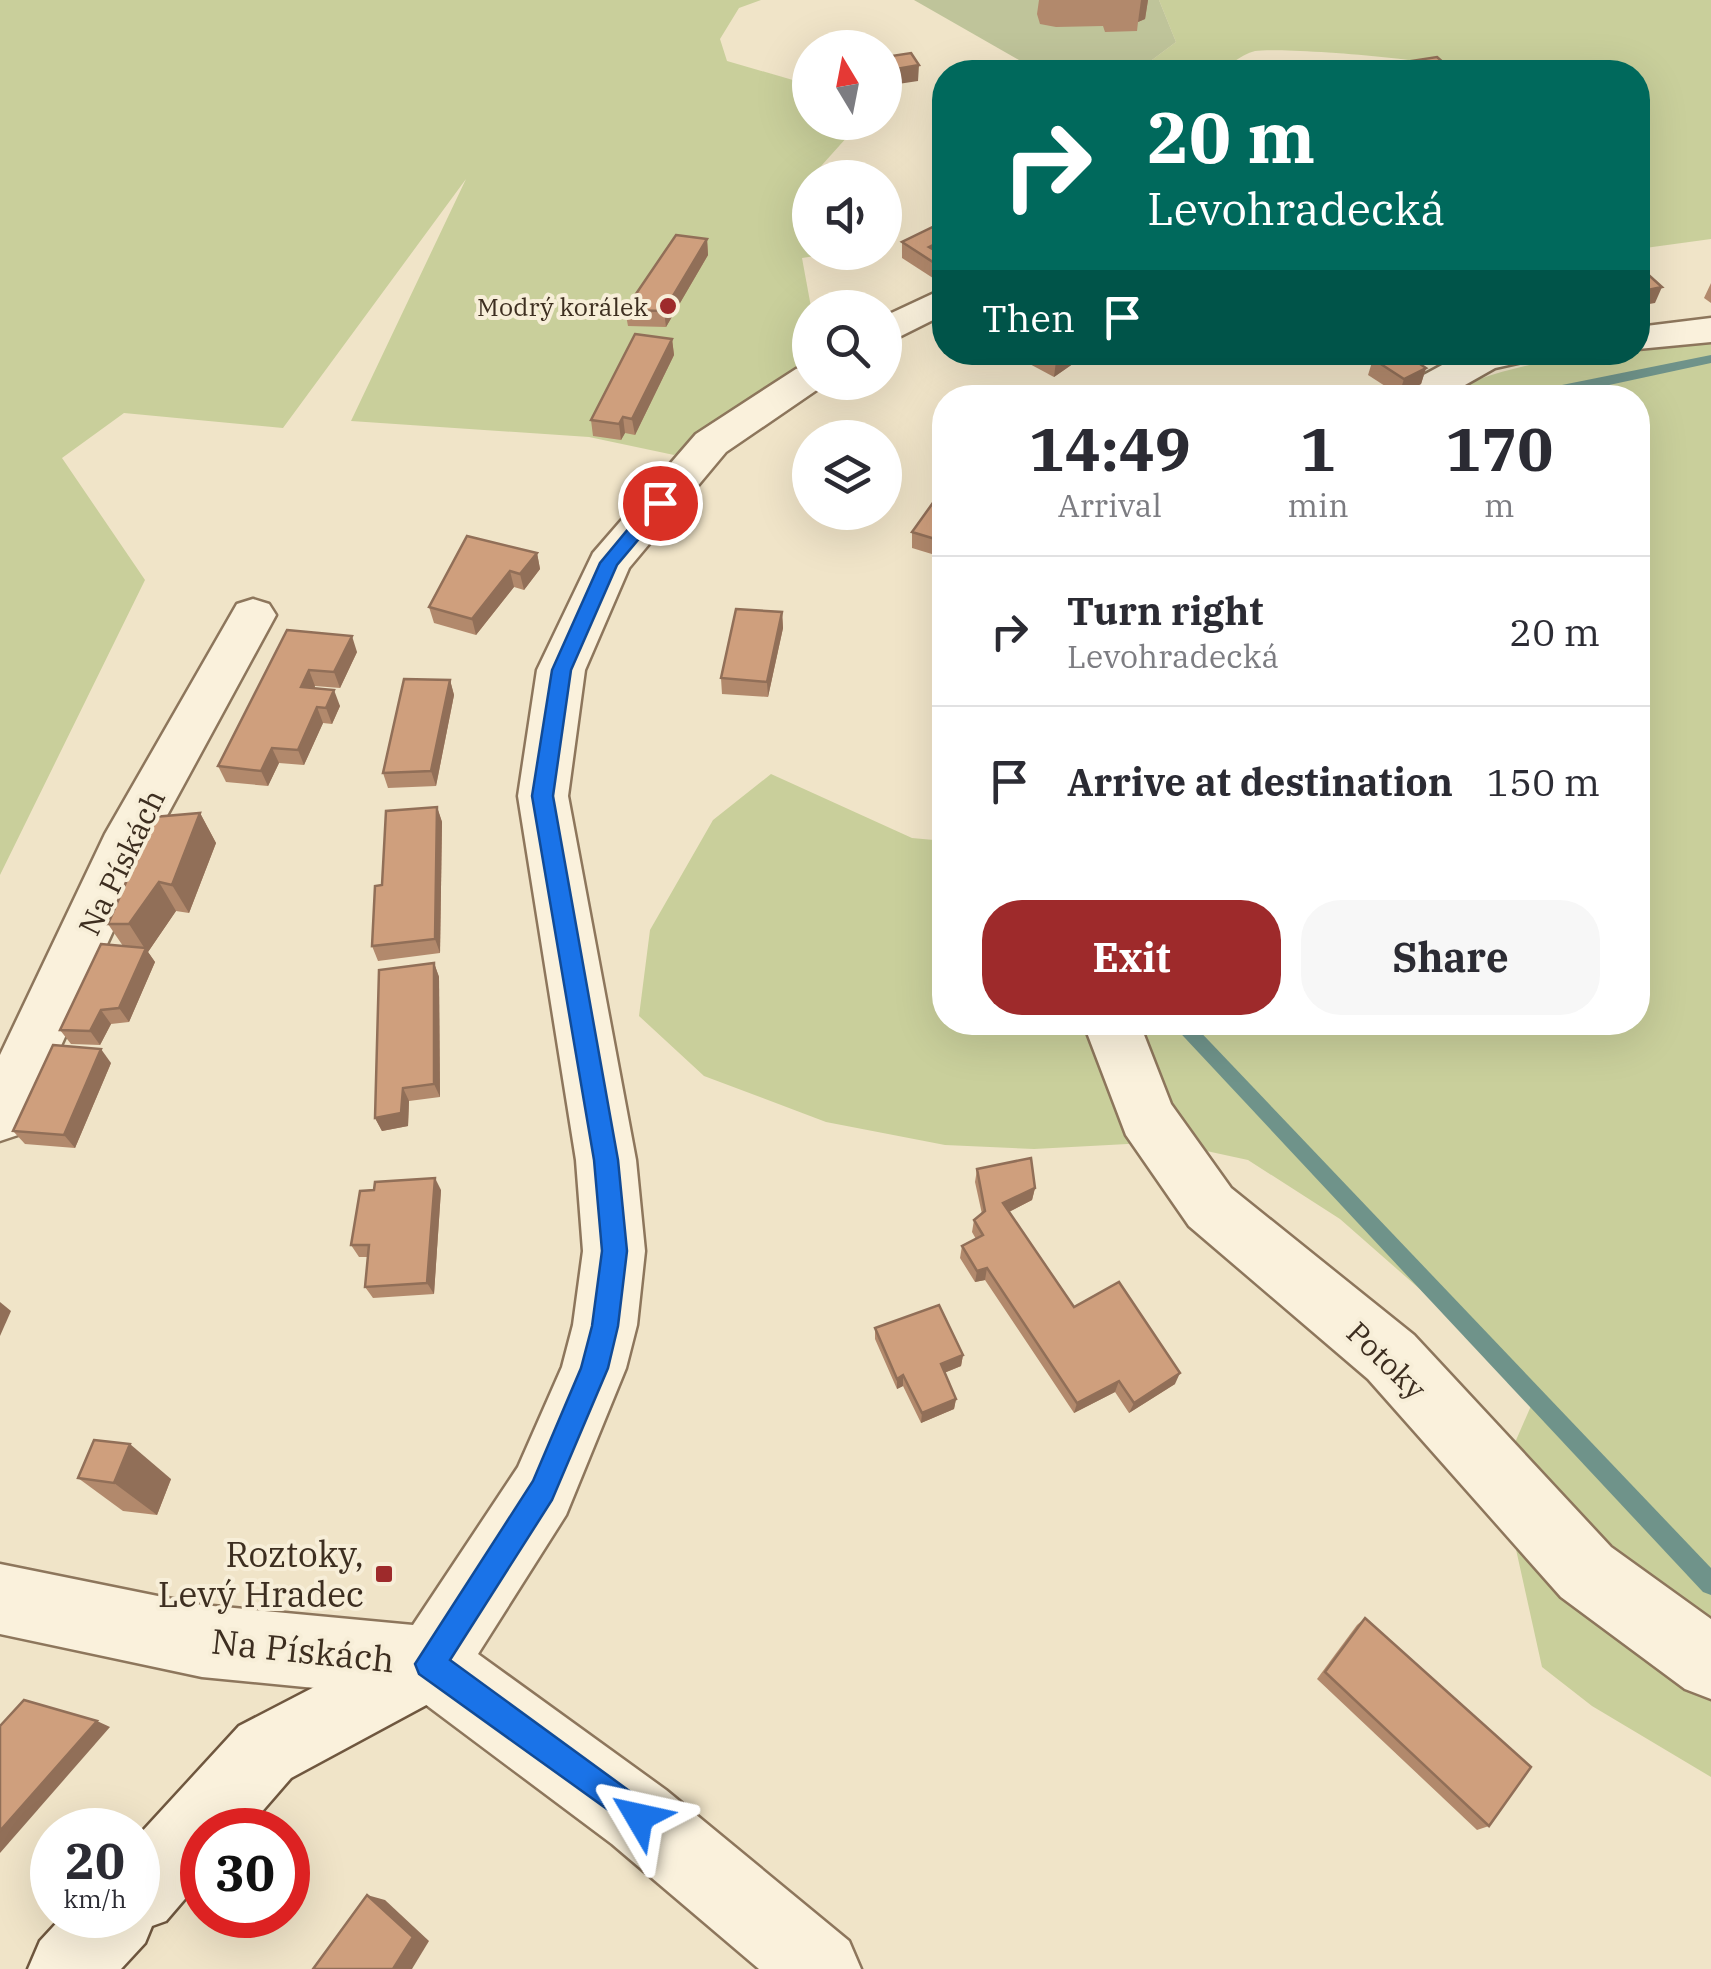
<!DOCTYPE html>
<meta charset="utf-8">
<style>
:root{--surface:#fff;--page:#f7f7f7;--text:#2b2b33;--muted:#7c7c81;--line:#e1e1e2;--accent:#9e2a2b}
body{margin:0;font-family:"IBM Plex Serif",serif;background:var(--page);color:var(--text);height:100vh;display:flex;flex-direction:column;font-size:38px;white-space:nowrap}
*{box-sizing:border-box;margin:0}
p{font-size:32px;color:var(--muted)}
.icon{flex:none;width:55px;height:55px;fill:none;stroke:currentColor;stroke-width:2;stroke-linecap:round;stroke-linejoin:round}
.map{position:relative;flex:1;overflow:hidden}
.side{position:absolute;left:932px;top:385px;width:718px;height:650px;display:flex;flex-direction:column;background:var(--surface);border-radius:40px;box-shadow:0 10px 40px #0002}
.side>*{flex:none}
.hud{position:absolute;left:932px;top:60px;width:718px;height:305px;border-radius:40px;box-shadow:0 10px 40px #0002;background:#00695c;color:#fff;overflow:hidden}
.needle{width:65px;rotate:350deg}
.controls{position:absolute;left:792px;top:30px;display:grid;gap:20px}
.controls a{display:grid;place-items:center;width:110px;height:110px;border-radius:50%;background:var(--surface);box-shadow:0 10px 40px #0002;font-size:50px}
.speed{position:absolute;left:30px;top:1808px;display:flex;gap:20px;font-size:50px;font-weight:700;text-align:center}
.speed>*{display:grid;place-content:center;width:130px;height:130px;border-radius:50%;background:var(--surface);box-shadow:0 10px 40px #0002;line-height:1}
.speed small{font-size:25px;font-weight:400}
.speed .limit{border:15px solid #d22;background:#fff;color:#111}
.pin{position:absolute;display:grid;place-items:center;width:85px;height:85px;color:#fff;margin:-42px;border:5px solid #fff;border-radius:50%;box-shadow:0 2px 10px #0007}
.me{position:absolute;width:110px;margin:-55px;rotate:306deg;stroke-linejoin:round;filter:drop-shadow(0 0 8px #0008)}
.turn{display:flex;align-items:center;gap:35px;height:210px;padding:0 50px;font-size:45px}
.turn .icon{width:130px;height:130px;stroke-width:2.5}
.turn b{display:block;font-size:70px;line-height:85px}
.then{display:flex;align-items:center;height:95px;padding:0 50px;background:#0003;gap:20px;font-size:38px}
.eta{display:flex;justify-content:space-evenly;align-items:center;height:170px;text-align:center}
.eta b{font-size:60px;font-weight:700;line-height:70px}
.primary-button{display:flex;gap:20px;margin-top:auto;padding:20px 50px}
.primary-button a{flex:1;height:115px;border-radius:40px;background:var(--accent);color:#fff;font-size:40px;font-weight:700;line-height:115px;text-align:center}
.primary-button a+a{background:var(--page);color:var(--text)}
ul{padding:0;list-style:none}
li{display:flex;align-items:center;gap:30px;height:150px;padding:0 50px;border-top:2px solid var(--line)}
li div{flex:1}
li b{display:block;font-size:38px}
li em{font-style:normal}
.map>svg:first-child{display:block}
</style>
<div class="map">
<svg width="1711" height="1969" viewBox="0 0 1711 1969">
<rect width="100%" height="100%" fill="#f0e4c8"/>
<!-- green -->
<g fill="#c9cf9b">
<polygon points="0,0 761,0 739,8 720,39 727,61 810,85 810,122 845,123 848,136 814,174 824,177 810,178 810,252 835,253 802,258 811,307 810,361 674,455 589,437 351,421 466,179 283,428 124,413 62,458 145,580 0,875"/>
<path d="M1159,0h552v239l-73,10v-177h-176c-13,-13 -182,-25 -207,-21 -15,3 -27,18 -42,21 -21,5 -49,1 -69,-6l32,-24z"/>
<path d="M1711,337v1440l-119,-71 -50,-39 -42,-190 34,-78 -54,-57 -140,-123 -92,-59 -83,-18 -131,7 -89,-4 -119,-23 -122,-46 -65,-60 11,-86 63,-110 58,-46 141,64 33,3v181h693v-624l-198,-1c51,-30 138,-44 198,-45v-4z"/>
</g>
<!-- cemetery -->
<polygon fill="#bfc49a" points="914,0 1159,0 1176,42 1144,66 1103,72 1028,72 1019,60"/>
<g fill="none" stroke-linecap="round" stroke-linejoin="round">
<!-- stream -->
<g fill="#6f938a" fill-rule="evenodd">
<polygon points="1711,355 1711,363 1549,398 1533,398 1552,387"/>
<polygon points="1170,1022 1191,1022 1711,1568 1711,1595 1703,1592"/>
</g>
<!-- street casing -->
<g stroke="#8d765c" stroke-width="5">
<g id="street">
<polygon points="945,288 945,314 885,344 885,316"/>
<polygon points="1711,318 1711,342 1638,349 1638,327"/>
<polygon points="1466,352 1537,352 1532,360 1495,368 1442,398 1392,398 1398,389"/>
<polygon points="810,365 810,382 826,382 824,385 726,452 629,568 585,670 568,796 636,1160 645,1251 637,1325 626,1368 566,1515 478,1654 666,1790 849,1941 861,1969 759,1969 612,1844 417,1698 202,1677 0,1634 0,1564 202,1605 413,1625 518,1467 562,1367 573,1325 583,1251 576,1160 518,796 537,670 593,553 696,434 796,369"/>
<polygon points="253,599 269,604 276,615 157,834 21,1134 0,1141 0,1055 105,834 237,604"/>
<polygon points="1083,1022 1139,1022 1171,1104 1231,1188 1414,1335 1611,1547 1711,1619 1711,1699 1685,1689 1561,1597 1368,1379 1189,1226 1126,1135"/>
</g>
</g>
<!-- secondary casing -->
<g stroke="#6f573f" stroke-width="5">
<polygon id="secondary" points="430,1627 456,1637 466,1663 456,1689 291,1778 246,1830 202,1830 202,1879 166,1921 152,1926 145,1943 121,1969 28,1969 40,1941 64,1915 138,1915 138,1836 239,1726"/>
</g>
<!-- street -->
<use href="#street" fill="#faf1dc" fill-rule="evenodd"/>
<!-- secondary -->
<use href="#secondary" fill="#faf1dc" fill-rule="evenodd"/>
</g>
<!-- wall -->
<g fill="#b2896c">
<polygon points="1039,0 1148,0 1145,19 1138,22 1137,31 1105,32 1103,26 1056,27 1040,24 1037,14"/>
<polygon points="707,239 708,255 666,327 628,326 625,310"/>
<polygon points="902,242 945,256 945,275 936,280 902,258"/>
<polygon points="1711,283 1711,303 1704,298"/>
<polygon points="672,339 674,355 635,435 625,433 621,440 593,436 591,420"/>
<polygon points="1027,352 1090,352 1054,377 1026,362"/>
<polygon points="1373,359 1426,368 1421,384 1399,395 1368,375"/>
<polygon points="945,486 945,558 912,548 912,532"/>
<polygon points="537,553 540,569 524,590 514,587 476,635 434,623 429,607"/>
<polygon points="782,612 783,628 768,697 722,694 721,678"/>
<polygon points="287,630 357,652 340,688 315,686 314,688 340,706 332,724 323,723 304,765 279,763 268,786 226,782 218,766"/>
<polygon points="450,680 454,695 436,786 388,788 383,773"/>
<polygon points="437,807 442,822 440,953 378,961 372,946"/>
<polygon points="200,813 216,843 189,913 176,911 148,952 155,962 129,1022 111,1024 100,1045 71,1044 60,1030 123,946 108,924"/>
<polygon points="434,963 439,977 440,1097 409,1101 408,1126 382,1131 375,1118"/>
<polygon points="111,1063 75,1148 25,1144 13,1131"/>
<polygon points="977,1169 1035,1188 1032,1200 1009,1212 1074,1307 1175,1384 1129,1413 1115,1392 1074,1413 985,1280 975,1282 960,1258 962,1246 976,1239 972,1232 974,1220 982,1214 975,1182"/>
<polygon points="374,1190 441,1190 434,1294 373,1298 365,1287 368,1257 359,1257 351,1245"/>
<polygon points="875,1328 963,1355 961,1366 944,1373 956,1399 954,1409 921,1423 903,1386 897,1389 875,1339"/>
<polygon points="78,1478 171,1479 157,1515 123,1511"/>
<polygon points="1365,1618 1489,1826 1477,1830 1317,1679 1357,1625"/>
</g>
<!-- shaded-wall -->
<g fill="#916f58">
<polygon points="1141,0 1148,0 1145,19 1138,22"/>
<polygon points="919,65 918,81 885,86 885,71"/>
<polygon points="707,239 708,255 666,327 664,311"/>
<polygon points="945,239 945,254 932,261 929,247"/>
<polygon points="945,260 945,275 936,280 936,264"/>
<polygon points="1662,287 1655,303 1638,306 1638,292"/>
<polygon points="672,339 674,355 635,435 632,419"/>
<polygon points="1068,352 1090,352 1054,377 1056,361"/>
<polygon points="1426,368 1421,384 1399,395 1404,379"/>
<polygon points="623,417 625,433 621,440 619,424"/>
<polygon points="537,553 540,569 524,590 520,574"/>
<polygon points="510,571 514,587 476,635 472,619"/>
<polygon points="782,612 783,628 768,697 767,682"/>
<polygon points="352,636 357,652 340,688 334,672"/>
<polygon points="309,670 315,686 308,702 301,687"/>
<polygon points="450,680 454,695 436,786 431,771"/>
<polygon points="334,690 340,706 332,724 326,708"/>
<polygon points="317,707 323,723 304,765 298,750"/>
<polygon points="272,748 279,763 268,786 261,771"/>
<polygon points="437,807 442,822 440,953 435,939"/>
<polygon points="200,813 216,843 189,913 172,885"/>
<polygon points="159,882 176,911 148,952 155,962 129,1022 119,1008 145,949 129,924"/>
<polygon points="434,963 439,977 440,1097 434,1084"/>
<polygon points="101,1010 111,1024 100,1045 90,1031"/>
<polygon points="101,1049 111,1063 75,1148 64,1135"/>
<polygon points="403,1088 409,1101 408,1126 382,1131 375,1118"/>
<polygon points="435,1178 441,1190 434,1294 427,1283"/>
<polygon points="1035,1188 1032,1200 1001,1216 1003,1203"/>
<polygon points="987,1268 985,1280 975,1282 977,1271"/>
<polygon points="0,1302 11,1311 0,1336"/>
<polygon points="963,1355 961,1366 939,1375 941,1364"/>
<polygon points="1180,1373 1175,1384 1129,1413 1134,1403"/>
<polygon points="903,1375 903,1386 897,1389 897,1379"/>
<polygon points="1119,1381 1115,1392 1074,1413 1077,1403"/>
<polygon points="956,1399 954,1409 921,1423 922,1413"/>
<polygon points="130,1444 171,1479 157,1515 114,1483"/>
<polygon points="97,1721 110,1727 0,1853 0,1831"/>
<polygon points="367,1895 385,1900 429,1941 412,1969 393,1969"/>
</g>
<!-- building -->
<g fill="#cf9f7d" stroke="#916f58" stroke-width="2.5">
<polygon points="911,53 919,65 885,71 885,57"/>
<polygon points="1437,57 1454,72 1340,72"/>
<polygon points="945,221 945,239 929,247 945,256 945,260 936,264 902,242"/>
<polygon points="676,235 707,239 664,311 625,310"/>
<polygon points="1642,269 1662,287 1638,292 1638,270"/>
<polygon points="635,334 672,339 632,419 623,417 619,424 591,420"/>
<polygon points="1040,352 1068,352 1056,361"/>
<polygon points="1387,352 1402,352 1426,368 1404,379 1373,359"/>
<polygon points="945,486 945,542 912,532"/>
<polygon points="467,536 537,553 520,574 510,571 472,619 429,607"/>
<polygon points="736,609 782,612 767,682 721,678"/>
<polygon points="287,630 352,636 334,672 309,670 301,687 334,690 326,708 317,707 298,750 272,748 261,771 218,766"/>
<polygon points="404,679 450,680 431,771 383,773"/>
<polygon points="437,807 435,939 372,946 375,886 382,885 386,811"/>
<polygon points="200,813 172,885 159,882 129,924 108,924 154,817"/>
<polygon points="101,944 146,948 119,1008 101,1010 90,1031 60,1030"/>
<polygon points="434,963 434,1084 403,1088 401,1113 375,1118 379,970"/>
<polygon points="53,1045 101,1049 64,1135 13,1131"/>
<polygon points="1031,1158 1035,1188 1003,1203 1074,1307 1119,1282 1180,1373 1134,1403 1119,1381 1077,1403 987,1268 977,1271 962,1246 983,1235 974,1220 985,1211 977,1169"/>
<polygon points="435,1178 427,1283 365,1287 369,1245 351,1245 360,1191 374,1190 375,1182"/>
<polygon points="939,1305 963,1355 941,1364 956,1399 922,1413 903,1375 897,1379 875,1328"/>
<polygon points="94,1440 130,1444 114,1483 78,1478"/>
<polygon points="1365,1618 1531,1767 1489,1826 1325,1672"/>
<polygon points="24,1700 97,1721 0,1831 0,1726"/>
<polygon points="367,1895 413,1937 393,1969 313,1969"/>
</g>
<!-- route -->
<polygon fill="#1a73e8" stroke="#114b97" stroke-width="2.5" points="653,499 669,503 617,565 571,670 553,796 618,1160 627,1251 618,1326 608,1368 552,1500 450,1660 650,1806 654,1817 650,1828 639,1832 419,1674 415,1664 533,1481 581,1368 592,1326 602,1251 594,1160 532,796 552,670 600,563"/>
<!-- markers -->
<g fill="#9e2a2b" stroke="#f7eed8" stroke-width="4">
<circle cx="668" cy="306" r="10"/>
<rect x="374" y="1564" width="20" height="20" rx="5"/>
</g>
<g text-anchor="middle" dominant-baseline="central" stroke-width="8" stroke-linejoin="round" paint-order="stroke">
<!-- far-poi labels -->
<g font-size="25" fill="#3d2e20" stroke="#f7eed8" text-anchor="end">
<text x="648" y="306">Modrý korálek</text>
</g>
<!-- street labels -->
<g font-size="30" fill="#3d2e20" stroke="#f7eed8">
<text transform="translate(121 862) rotate(-64)">Na Pískách</text>
<text transform="translate(1387 1360) rotate(44)">Potoky</text>
</g>
<!-- near-poi labels -->
<g font-size="35" fill="#3d2e20" stroke="#f7eed8" text-anchor="end">
<text x="364" y="1554">Roztoky,<tspan x="364" dy="40">Levý Hradec</tspan></text>
</g>
<!-- near-street labels -->
<g font-size="35" fill="#3d2e20" stroke="#f7eed8">
<text transform="translate(303 1650) rotate(6)">Na Pískách</text>
</g>
</g>
</svg>
<div class="controls">
<a><svg class="needle" viewBox="-14 -14 28 28"><path d="M0-13l5 13h-10z" fill="#e53935"/><path d="M0 13l5-13h-10z" fill="#7c7c81"/></svg></a>
<a><svg class="icon" aria-label="sound" viewBox="0 0 24 24"><path d="M4 9h4l5-4v14l-5-4H4zM17 9q2 3 0 6"/></svg></a>
<a><svg class="icon" aria-label="search" viewBox="0 0 24 24"><circle cx="10" cy="10" r="6"/><path d="M15 15l6 6"/></svg></a>
<a><svg class="icon" aria-label="layers" viewBox="0 0 24 24"><path d="M12 4l9 5-9 5-9-5zM3 14l9 5 9-5"/></svg></a>
</div>
<div class="speed"><div>20<small>km/h</small></div><div class="limit">30</div></div>
<div class="pin" style="left:660px;top:503px;background:#d93025"><svg class="icon" aria-label="arrive" viewBox="0 0 24 24"><path d="M6 21V4h12l-3 4 3 4H6"/></svg></div>
<svg class="me" style="left:639px;top:1817px" viewBox="-20 -20 40 40"><path d="M0-17L14 15 0 8-14 15z" fill="#1a73e8" stroke="#fff" stroke-width="4"/></svg>
<div class="hud">
<div class="turn"><svg class="icon" aria-label="right" viewBox="0 0 24 24"><path d="M7 20v-9h11M14 6l5 5-5 5"/></svg><div><b>20 m</b>Levohradecká</div></div>
<div class="then">Then<svg class="icon" aria-label="arrive" viewBox="0 0 24 24"><path d="M6 21V4h12l-3 4 3 4H6"/></svg></div>
</div>
<section class="side">
<div class="eta">
<div><b>14:49</b><p>Arrival</p></div>
<div><b>1</b><p>min</p></div>
<div><b>170</b><p>m</p></div>
</div>
<ul>
<li><svg class="icon" aria-label="right" viewBox="0 0 24 24"><path d="M7 20v-9h11M14 6l5 5-5 5"/></svg><div><b>Turn right</b><p>Levohradecká</p></div><em>20 m</em></li>
<li><svg class="icon" aria-label="arrive" viewBox="0 0 24 24"><path d="M6 21V4h12l-3 4 3 4H6"/></svg><div><b>Arrive at destination</b></div><em>150 m</em></li>
</ul>
<div class="primary-button"><a>Exit</a><a>Share</a></div>
</section>
</div>
